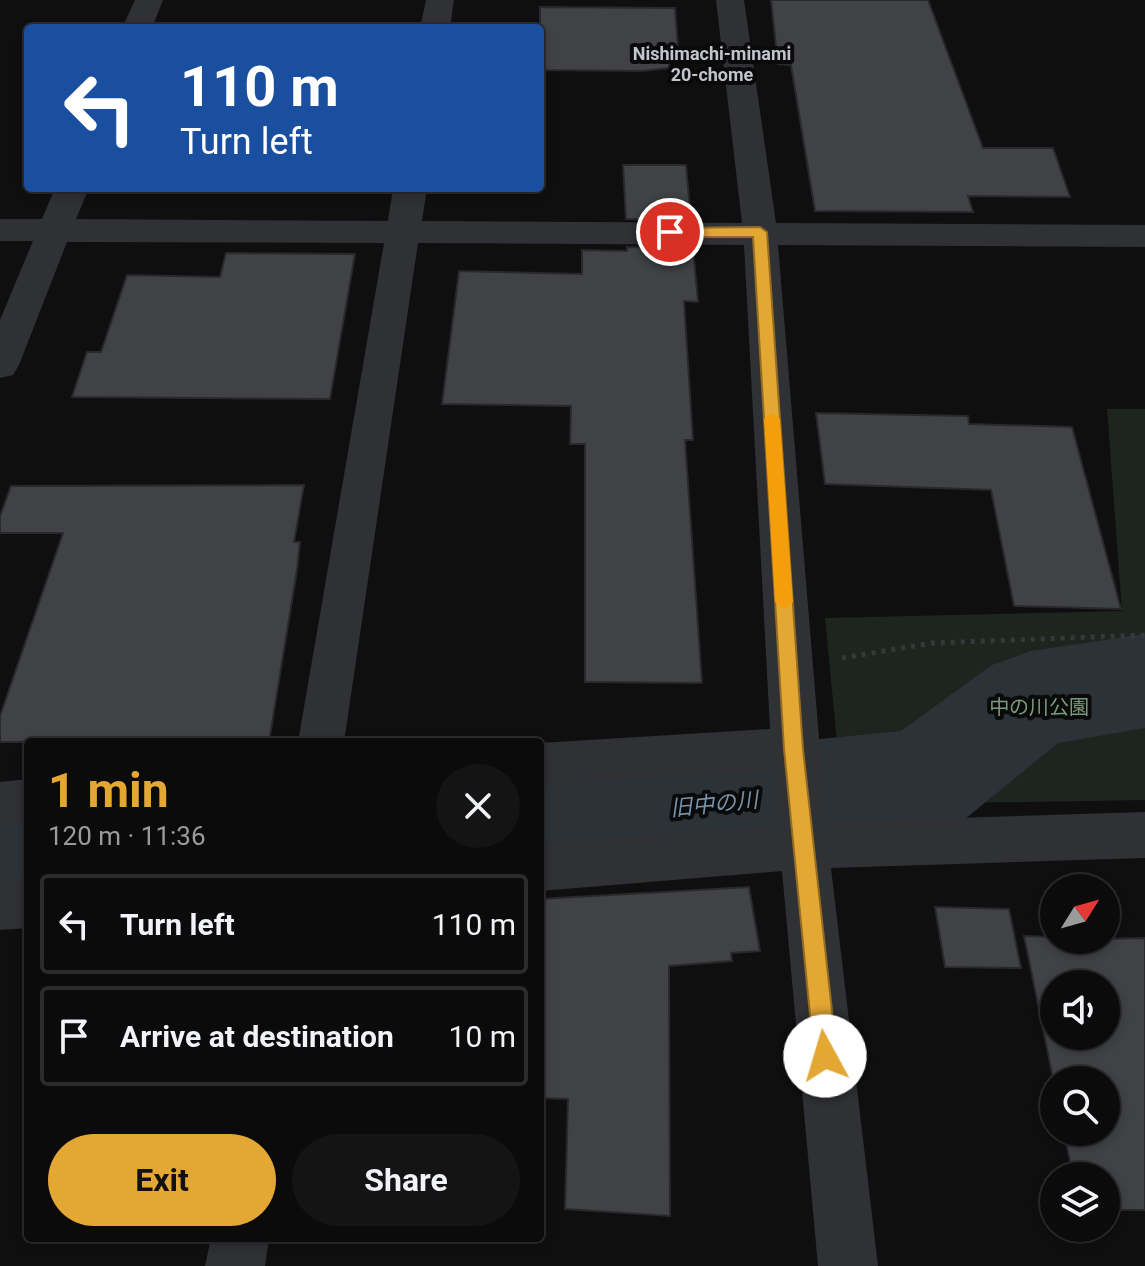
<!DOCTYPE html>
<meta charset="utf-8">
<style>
:root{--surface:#0b0b0c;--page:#141415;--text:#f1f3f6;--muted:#9a9b9d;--line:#2b2b2d;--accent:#e3a734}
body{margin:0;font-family:Roboto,"Noto Sans JP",sans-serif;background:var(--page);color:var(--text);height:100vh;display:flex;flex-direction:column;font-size:30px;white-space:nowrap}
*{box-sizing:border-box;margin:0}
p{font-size:26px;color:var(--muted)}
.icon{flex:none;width:44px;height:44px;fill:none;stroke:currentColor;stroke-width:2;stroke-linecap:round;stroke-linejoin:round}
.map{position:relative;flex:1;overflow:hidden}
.sheet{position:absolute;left:24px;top:738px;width:520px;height:504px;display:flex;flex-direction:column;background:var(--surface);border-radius:8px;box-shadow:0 4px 12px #0003,0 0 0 2px var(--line)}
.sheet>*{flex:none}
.guide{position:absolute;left:24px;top:24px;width:520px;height:168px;border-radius:8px;box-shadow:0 4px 12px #0003,0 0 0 2px var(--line);background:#1a4fa0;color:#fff;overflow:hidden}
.needle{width:52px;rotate:53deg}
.controls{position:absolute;left:1040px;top:874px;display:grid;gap:16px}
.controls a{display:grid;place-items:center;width:80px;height:80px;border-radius:50%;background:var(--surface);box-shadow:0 4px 12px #0003,0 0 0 2px var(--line);font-size:40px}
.pin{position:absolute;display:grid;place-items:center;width:68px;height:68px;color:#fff;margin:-34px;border:4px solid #fff;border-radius:50%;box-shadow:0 2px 8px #0007}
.me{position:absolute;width:88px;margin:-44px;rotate:354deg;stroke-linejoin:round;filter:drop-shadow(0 0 6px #0008)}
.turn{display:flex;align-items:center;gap:28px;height:168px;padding:0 24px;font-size:36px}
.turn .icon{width:104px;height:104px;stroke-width:2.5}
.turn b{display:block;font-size:56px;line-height:68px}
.round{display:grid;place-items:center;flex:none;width:84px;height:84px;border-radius:42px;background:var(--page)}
.headline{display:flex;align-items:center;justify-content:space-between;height:136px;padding:0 24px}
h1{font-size:48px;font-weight:700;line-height:60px;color:var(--accent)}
.button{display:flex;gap:16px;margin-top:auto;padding:16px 24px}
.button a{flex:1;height:92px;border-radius:48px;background:var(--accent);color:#111;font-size:32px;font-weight:700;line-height:92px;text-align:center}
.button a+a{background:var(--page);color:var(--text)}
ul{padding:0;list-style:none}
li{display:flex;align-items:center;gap:24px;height:100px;margin:0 16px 12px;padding:0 8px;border:4px solid var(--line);border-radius:8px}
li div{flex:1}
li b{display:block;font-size:30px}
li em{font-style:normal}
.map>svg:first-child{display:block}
</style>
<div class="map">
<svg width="1145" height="1266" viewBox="0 0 1145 1266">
<rect width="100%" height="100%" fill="#0f0f10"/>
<!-- green -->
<polygon fill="#1e241e" points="1107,409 1145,409 1145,800 843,805 825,618 1122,611"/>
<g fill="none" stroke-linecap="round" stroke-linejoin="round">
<!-- river -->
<g fill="#2b3339" fill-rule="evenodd">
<polygon points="1145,634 1145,728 1058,743 965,819 924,835 540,877 540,767 901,731 992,665 1031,651"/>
<polygon points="28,804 28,918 0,919 0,805"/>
</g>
</g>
<!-- building -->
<g fill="#404246" stroke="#29292c" stroke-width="2" fill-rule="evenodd">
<polygon points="771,0 928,0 983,148 1053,148 1070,197 968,196 973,212 815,211 791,65 778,64"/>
<polygon points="540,7 675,8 679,61 669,61 669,68 642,71 540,70"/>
<polygon points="623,165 686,165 691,220 626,219"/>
<polygon points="627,247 693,248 698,302 684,301 693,440 685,440 702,683 585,682 585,444 570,444 571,406 442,404 459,271 582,274 582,250 627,251"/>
<polygon points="226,253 355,254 330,399 72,397 87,352 101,352 127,275 220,277"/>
<polygon points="816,413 968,416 969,424 1072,427 1121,609 1014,606 991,490 825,484"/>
<polygon points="304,485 294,542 300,542 297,570 269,742 0,742 0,716 63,533 0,533 0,516 11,486"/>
<polygon points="749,887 760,951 731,953 732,961 669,966 670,1216 565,1209 568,1099 540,1098 540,899"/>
<polygon points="935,907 1009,909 1021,968 945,967"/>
<path d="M1024,936l30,1v3l91,-2v272h-39v-34h-33l-9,-44h42v-52h-52v3zM1054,984h52v52h-52z"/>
</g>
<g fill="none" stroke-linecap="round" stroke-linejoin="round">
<!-- path -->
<polyline stroke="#36383c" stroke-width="5" stroke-dasharray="4 6" stroke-linecap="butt" points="842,658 932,643 1145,635"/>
<!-- minor -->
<g fill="#303135" fill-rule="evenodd">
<polygon points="135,0 163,0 152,28 122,28"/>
<polygon points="426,0 454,0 450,28 420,28"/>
<polygon points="716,0 744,0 776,223 1145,225 1145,247 778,245 826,822 1145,812 1145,858 831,868 878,1266 818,1266 782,871 540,891 540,843 778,825 773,771 540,785 540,743 770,729 744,245 418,243 344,742 298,742 384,243 67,242 19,365 13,375 0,378 0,320 33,241 0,241 0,219 42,219 55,188 89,188 76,219 388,221 393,188 427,188 422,221 742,223"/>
<polygon points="28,779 28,823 0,826 0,782"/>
<polygon points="28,878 28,928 0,930 0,880"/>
<polygon points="211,1238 269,1238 265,1266 205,1266"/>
</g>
</g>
<!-- route -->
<polygon fill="#e3a734" stroke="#946d22" stroke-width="2" points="760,227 767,232 803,749 837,1056 833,1064 825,1067 817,1064 814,1056 784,749 753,237 670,237 663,232 670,228"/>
<!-- slow -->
<polygon fill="#f59e0b" points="772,413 780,419 793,602 784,609 775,602 764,419"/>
<g text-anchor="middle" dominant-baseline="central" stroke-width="8" stroke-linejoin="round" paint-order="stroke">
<!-- far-neighbourhood labels -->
<g font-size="18" font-weight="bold" fill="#c1c4cc" stroke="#0a0a0b">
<text x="712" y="53">Nishimachi-minami<tspan x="712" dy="21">20-chome</tspan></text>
</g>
<!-- park labels -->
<g font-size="20" fill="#799a7b" stroke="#0a0a0b">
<text x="1039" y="707">中の川公園</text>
</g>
<!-- water labels -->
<g font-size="22" font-style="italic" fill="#7993aa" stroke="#0a0a0b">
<text transform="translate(714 804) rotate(-6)">旧中の川</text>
</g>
</g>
</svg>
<div class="controls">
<a><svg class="needle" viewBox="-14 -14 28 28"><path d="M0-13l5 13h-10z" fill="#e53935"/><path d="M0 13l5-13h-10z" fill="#9a9b9d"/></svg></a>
<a><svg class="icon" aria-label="sound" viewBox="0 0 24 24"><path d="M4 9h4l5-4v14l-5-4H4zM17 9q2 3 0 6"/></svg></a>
<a><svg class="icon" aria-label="search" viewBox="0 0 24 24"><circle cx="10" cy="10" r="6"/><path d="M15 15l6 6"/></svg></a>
<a><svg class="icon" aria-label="layers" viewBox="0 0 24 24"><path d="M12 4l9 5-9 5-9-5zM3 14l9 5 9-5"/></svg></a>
</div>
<div class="pin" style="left:670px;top:232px;background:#d93025"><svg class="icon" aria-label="arrive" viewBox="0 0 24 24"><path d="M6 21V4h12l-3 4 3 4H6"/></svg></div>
<svg class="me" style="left:825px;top:1056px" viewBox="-20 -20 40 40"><circle r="19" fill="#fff"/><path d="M0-13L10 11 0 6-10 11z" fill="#e3a734"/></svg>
<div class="guide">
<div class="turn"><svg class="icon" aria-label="left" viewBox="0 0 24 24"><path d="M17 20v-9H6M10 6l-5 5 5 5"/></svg><div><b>110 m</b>Turn left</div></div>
</div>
<section class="sheet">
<div class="headline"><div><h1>1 min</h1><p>120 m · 11:36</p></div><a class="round"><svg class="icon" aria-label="close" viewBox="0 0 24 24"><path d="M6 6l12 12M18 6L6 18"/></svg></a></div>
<ul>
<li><svg class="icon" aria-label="left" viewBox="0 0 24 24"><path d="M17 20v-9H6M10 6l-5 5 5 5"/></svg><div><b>Turn left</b></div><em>110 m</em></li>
<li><svg class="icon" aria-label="arrive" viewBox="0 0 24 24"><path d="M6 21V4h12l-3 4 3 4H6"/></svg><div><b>Arrive at destination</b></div><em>10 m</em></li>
</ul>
<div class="button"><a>Exit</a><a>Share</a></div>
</section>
</div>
